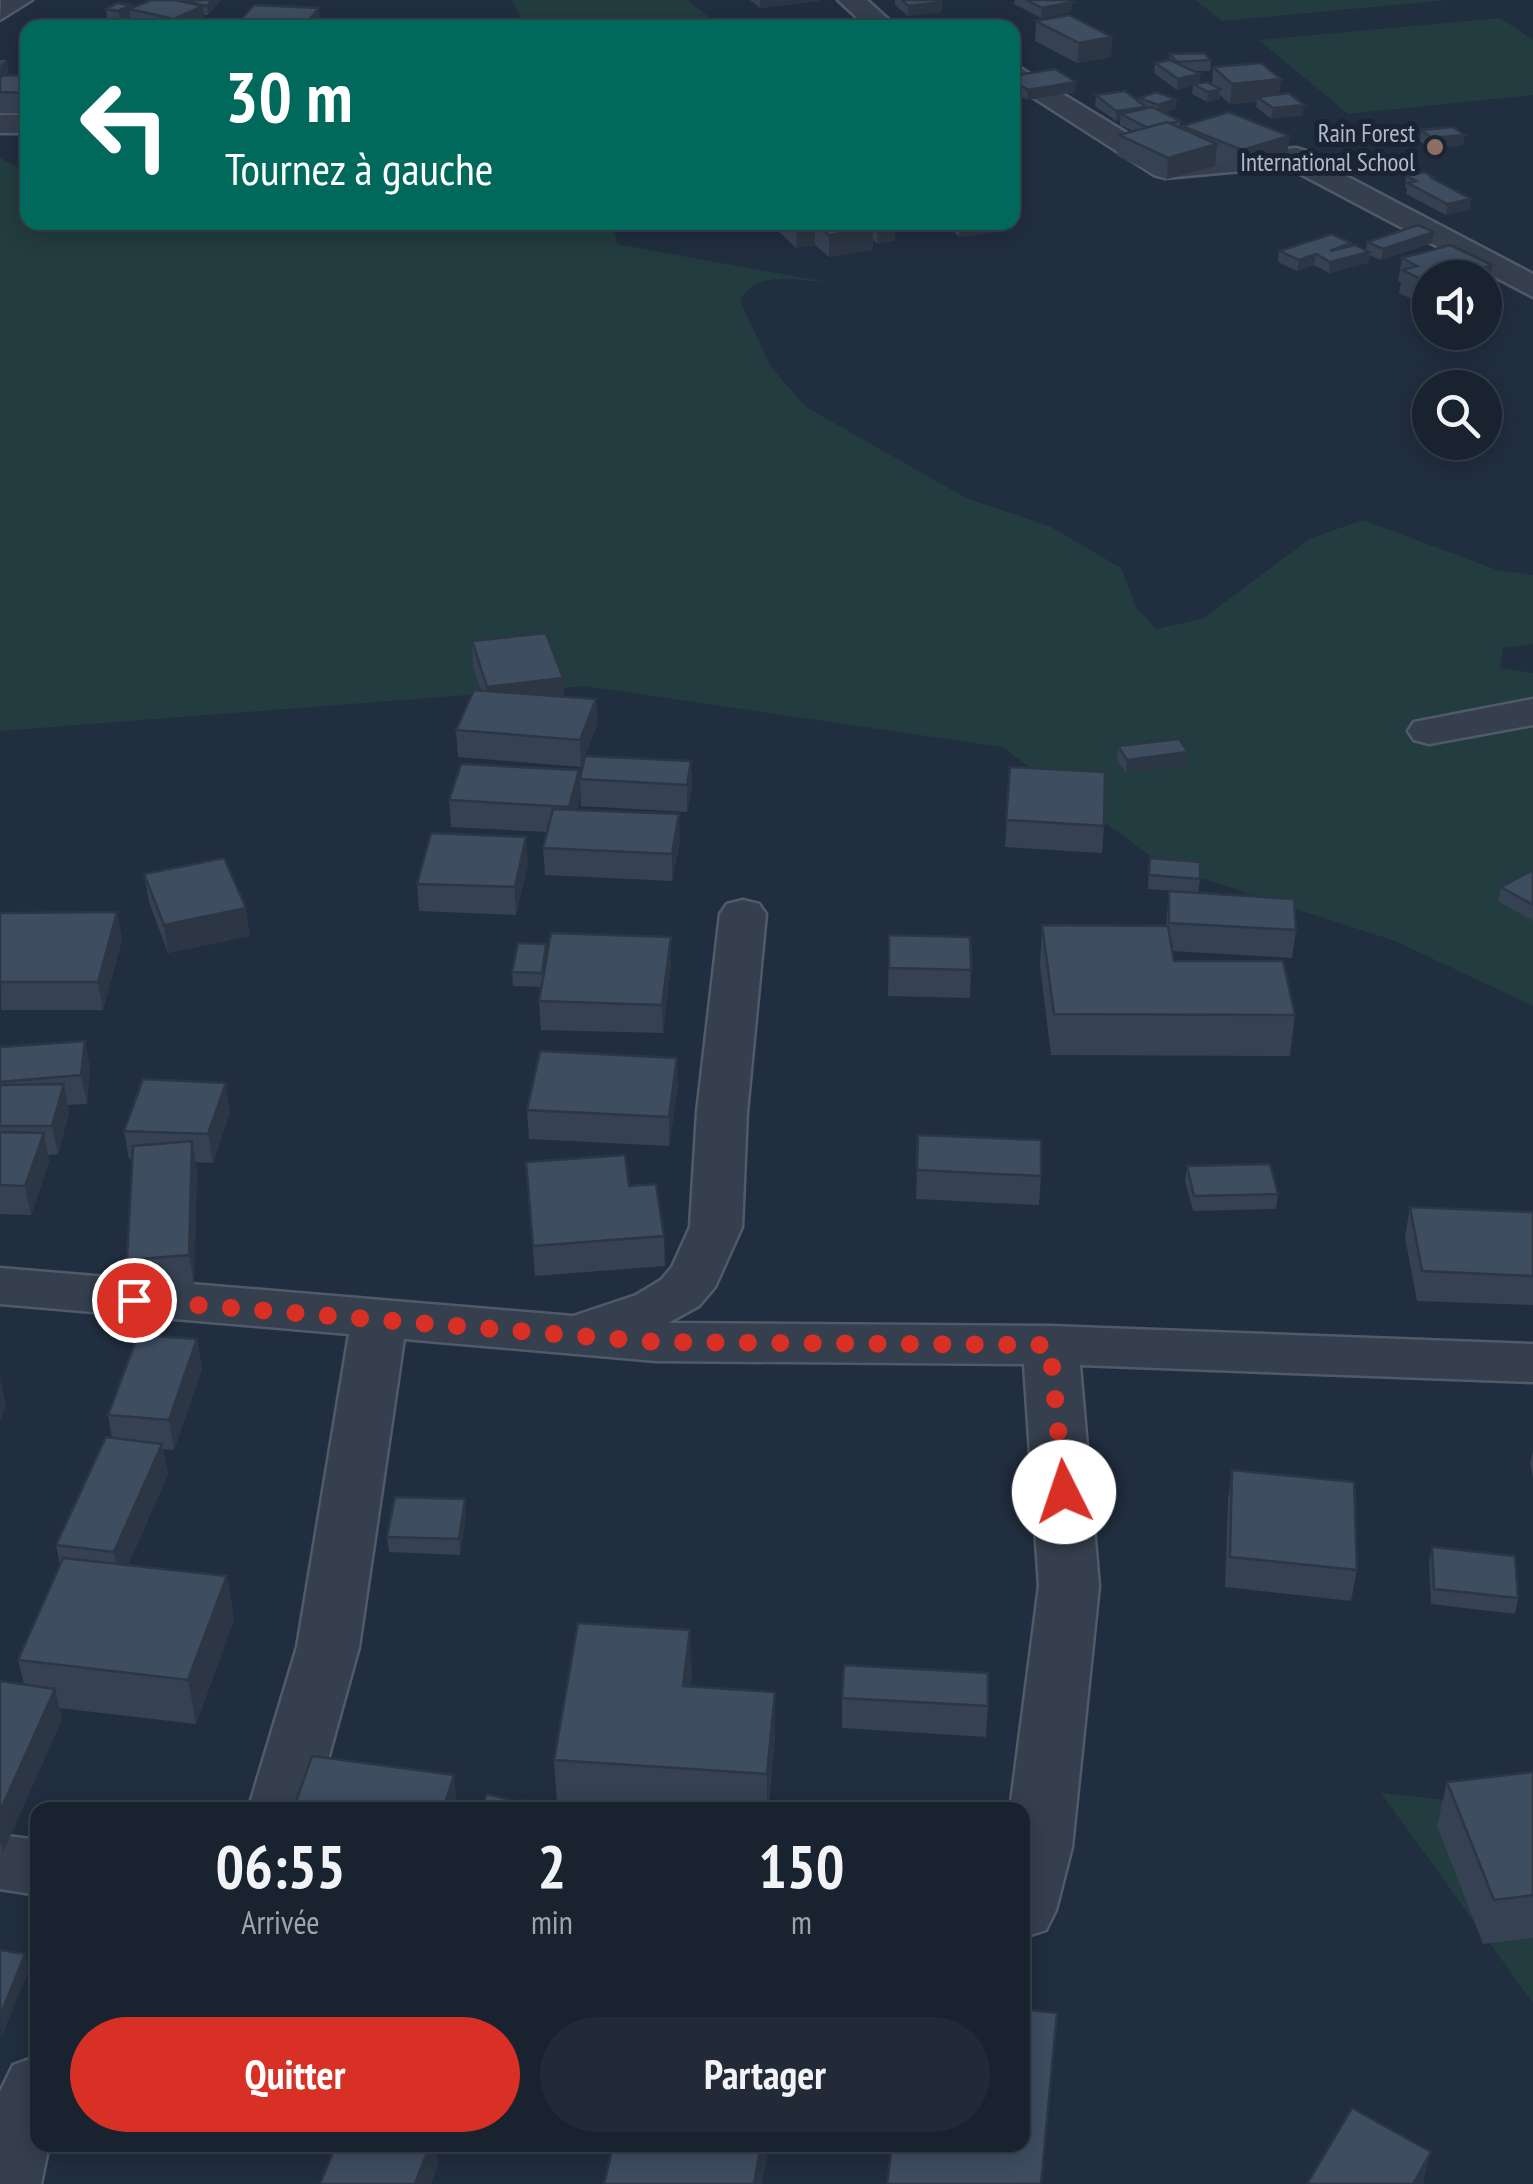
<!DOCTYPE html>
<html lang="fr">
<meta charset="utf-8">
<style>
:root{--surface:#19222f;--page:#222a37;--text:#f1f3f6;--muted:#9fa4aa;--line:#373f4b;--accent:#d93025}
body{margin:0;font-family:"PT Sans Narrow",sans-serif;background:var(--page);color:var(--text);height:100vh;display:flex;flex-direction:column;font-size:38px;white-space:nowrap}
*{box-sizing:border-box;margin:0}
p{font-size:32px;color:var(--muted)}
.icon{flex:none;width:55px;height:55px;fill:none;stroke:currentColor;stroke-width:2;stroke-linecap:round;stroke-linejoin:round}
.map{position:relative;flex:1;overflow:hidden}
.sheet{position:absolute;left:30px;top:1802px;width:1000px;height:350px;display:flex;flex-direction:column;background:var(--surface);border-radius:20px;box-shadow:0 5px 25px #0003,0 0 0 2px var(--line)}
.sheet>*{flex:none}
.guide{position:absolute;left:20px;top:20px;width:1000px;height:210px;border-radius:20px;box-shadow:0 5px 25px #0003,0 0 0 2px var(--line);background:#00695c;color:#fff;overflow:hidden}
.tools{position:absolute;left:1412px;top:260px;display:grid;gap:20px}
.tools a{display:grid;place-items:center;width:90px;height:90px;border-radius:50%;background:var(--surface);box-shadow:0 5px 25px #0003,0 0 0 2px var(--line);font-size:50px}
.pin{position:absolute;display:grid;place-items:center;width:85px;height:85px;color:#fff;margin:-42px;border:5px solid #fff;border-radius:50%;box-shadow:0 2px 10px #0007}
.me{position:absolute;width:110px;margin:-55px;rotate:356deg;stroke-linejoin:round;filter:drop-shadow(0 0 8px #0008)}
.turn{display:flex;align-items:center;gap:35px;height:210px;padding:0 40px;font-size:45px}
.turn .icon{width:130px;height:130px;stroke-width:2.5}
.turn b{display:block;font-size:70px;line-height:85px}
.eta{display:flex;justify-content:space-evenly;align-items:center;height:170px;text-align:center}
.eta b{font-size:60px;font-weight:700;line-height:70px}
.cta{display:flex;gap:20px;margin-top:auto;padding:20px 40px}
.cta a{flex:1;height:115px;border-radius:60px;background:var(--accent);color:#fff;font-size:40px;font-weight:700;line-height:115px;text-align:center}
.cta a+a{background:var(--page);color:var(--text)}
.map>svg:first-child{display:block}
</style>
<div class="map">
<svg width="1533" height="2184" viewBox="0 0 1533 2184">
<rect width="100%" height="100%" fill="#212e3f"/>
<!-- green -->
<g fill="#233c3f">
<polygon points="512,0 688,0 710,18 829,19 852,27 525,27"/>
<polygon points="1195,0 1448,0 1222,21"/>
<polygon points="1500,18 1533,40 1533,95 1348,114 1259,40"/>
<path d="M0,158l27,14 1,50 585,1 4,21 209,38c-30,-1 -70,-13 -86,19l31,66 35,40 160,91 85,29 70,41 15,39 20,22 46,-10 109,-81 52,-18 134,50 36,5v69l-30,4 -3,20 33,5v333l-138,-65 -231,-75 -162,-119 -418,-61 -584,45z"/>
<polygon points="1381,1793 1533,1809 1533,2003"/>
</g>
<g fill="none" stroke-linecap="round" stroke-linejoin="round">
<!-- street casing -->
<g stroke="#505a69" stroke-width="5">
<g id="street">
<polygon points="32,0 0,20 1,0"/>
<polygon points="838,0 867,0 898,28 868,28"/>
<polygon points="1012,63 1171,160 1296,148 1306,151 1312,158 1533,274 1533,297 1287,167 1165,178 1154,175 1012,84"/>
<rect x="0" y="115" width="28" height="18"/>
<polygon points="1533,699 1533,725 1429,744 1414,740 1408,731 1414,722"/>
<polygon points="743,900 759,904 766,914 747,1112 742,1227 715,1287 699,1306 668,1323 1050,1326 1533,1344 1533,1382 1080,1365 1099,1586 1072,1847 1056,1910 1046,1930 1022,1938 1022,1810 1010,1810 1039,1586 1024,1364 656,1361 404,1339 359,1647 314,1810 248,1810 297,1647 349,1334 0,1304 0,1268 573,1316 636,1295 661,1280 672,1267 690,1227 697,1112 720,914 727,904"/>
<polygon points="0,1835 38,1840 38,1895 0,1889"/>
<polygon points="38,2056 38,2145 49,2145 41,2184 0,2184 0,2092 13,2065"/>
</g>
</g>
<!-- street -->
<use href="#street" fill="#353f4e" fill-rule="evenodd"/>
</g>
<!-- wall -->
<g fill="#364253">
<polygon points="221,0 208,15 204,15 205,25 200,28 132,28 130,16 120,21 107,19 106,9 130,5 131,9 179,1"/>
<polygon points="750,0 819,0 819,1 760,8"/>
<polygon points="895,0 940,0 942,12 908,16 895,5"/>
<polygon points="1015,0 1067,0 1072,2 1071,12 1041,18 1014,4"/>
<polygon points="1036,21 1112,37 1111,57 1077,63 1035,41"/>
<polygon points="236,25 321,28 236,28"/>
<polygon points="1170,54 1211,60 1210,71 1193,71 1199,83 1212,84 1213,67 1281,79 1279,94 1303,115 1271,119 1256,107 1257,102 1230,104 1220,95 1219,99 1207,102 1192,94 1193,86 1177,90 1154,73 1155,63 1169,61"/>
<polygon points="0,60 7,60 9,75 28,76 28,114 0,113"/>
<polygon points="1012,76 1075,92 1027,100 1012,90"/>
<polygon points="1096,95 1139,101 1139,98 1176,99 1175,109 1164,113 1180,121 1180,128 1182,129 1182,126 1289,136 1287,157 1240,172 1215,161 1215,166 1167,179 1117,156 1119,135 1133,131 1120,125 1120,121 1116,121 1095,106"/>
<polygon points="1421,130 1463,145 1431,149 1420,141"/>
<polygon points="1406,176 1433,177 1433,179 1471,199 1469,210 1446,215 1406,194 1407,188 1405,187"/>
<polygon points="776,222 888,222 895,230 895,241 877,244 873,239 872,250 829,257 815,245 796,248 776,229"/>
<polygon points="944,222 1012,222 1014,229 959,237"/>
<polygon points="1434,232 1432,243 1381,260 1369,255 1368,263 1329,273 1314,265 1297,271 1278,262 1279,251 1351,243 1351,246 1366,250 1367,242"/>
<polygon points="1402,258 1489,288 1430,278 1426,306 1399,293 1401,282 1398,281"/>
<polygon points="472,641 563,678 564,697 596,699 597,725 581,767 458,757 456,730 481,690 473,667"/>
<polygon points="1118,746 1188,752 1187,765 1126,773 1117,760"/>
<polygon points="691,761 692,788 687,812 581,806 580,779"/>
<polygon points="1010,767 1104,826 1102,853 1005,847"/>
<polygon points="579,770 580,797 577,810 680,841 672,881 545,875 543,848 547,832 451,827 449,800"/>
<polygon points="1150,858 1200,879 1198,893 1148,889"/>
<polygon points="528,864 516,915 419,911 417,884"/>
<polygon points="1533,872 1533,921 1498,901 1501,887"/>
<polygon points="144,874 250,936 168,953 149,902"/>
<polygon points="1169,891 1296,930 1292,958 1172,951 1174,961 1295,1015 1290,1056 1051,1055 1040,966 1042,925 1166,926"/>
<polygon points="117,912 122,940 103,1010 1,1010 0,913"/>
<polygon points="889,935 971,970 970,998 888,996"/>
<polygon points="671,937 671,965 663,1033 541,1030 539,1001 542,987 513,986 512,972"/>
<polygon points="85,1041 90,1069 87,1104 68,1105 69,1113 58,1154 48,1155 49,1162 31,1215 0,1214 0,1047"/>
<polygon points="678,1086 669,1146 529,1139 527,1110"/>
<polygon points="230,1112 213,1163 195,1162 197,1170 194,1284 132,1290 127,1260 133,1160 129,1159 124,1131"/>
<polygon points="918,1135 1041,1176 1039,1205 916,1199"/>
<polygon points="526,1162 664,1236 665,1266 535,1276"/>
<polygon points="1187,1166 1278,1194 1276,1209 1193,1211 1185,1181"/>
<polygon points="1410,1207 1533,1212 1533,1305 1417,1301 1405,1237"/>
<polygon points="197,1339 202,1369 174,1450 163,1449 168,1474 128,1565 227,1576 234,1620 196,1724 59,1708 62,1719 3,1852 0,1852 0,1681 24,1684 18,1660 60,1565 56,1545 112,1438 108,1415"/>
<polygon points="1533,1451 1533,1479 1530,1463"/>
<polygon points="1232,1470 1357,1570 1351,1601 1225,1587 1228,1500"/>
<polygon points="466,1514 460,1555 389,1552 387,1537"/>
<polygon points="1432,1547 1518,1598 1515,1614 1431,1604 1429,1562"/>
<polygon points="692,1674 690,1687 775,1692 775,1736 768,1810 649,1810 557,1804 554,1760"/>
<polygon points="842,1698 988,1706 986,1737 842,1728"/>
<polygon points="1533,1772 1533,1938 1483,1944 1437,1826 1447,1782"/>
</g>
<!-- shaded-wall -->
<g fill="#2c3644">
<polygon points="212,0 221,0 208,15 207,6"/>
<polygon points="760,0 819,0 819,1 760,8"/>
<polygon points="942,2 942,12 908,16 908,6"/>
<polygon points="1072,2 1071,12 1041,18 1042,8"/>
<polygon points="130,5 130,16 120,21 118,11"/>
<polygon points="203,6 205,25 200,28 175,28 174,19"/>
<polygon points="319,8 321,28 302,28"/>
<polygon points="1112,37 1111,57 1077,63 1079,43"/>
<polygon points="7,60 10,80 0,89 0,66"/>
<polygon points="1200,74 1199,85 1193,84 1193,86 1177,90 1178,79"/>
<polygon points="1281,79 1278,100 1257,97 1257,102 1230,104 1232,84"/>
<polygon points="1076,82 1075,92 1027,100 1028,90"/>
<polygon points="1220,89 1219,99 1207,102 1208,92"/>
<polygon points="1176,99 1175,109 1157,116 1158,105"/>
<polygon points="1304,105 1303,115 1271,119 1273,108"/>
<polygon points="1146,107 1145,117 1121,114 1120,121 1116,121 1116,111"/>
<polygon points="1465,135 1463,145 1431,149 1432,138"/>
<polygon points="1289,136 1287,157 1240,172 1242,150"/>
<polygon points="1217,144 1215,166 1167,179 1168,158"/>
<polygon points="1471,199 1469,210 1446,215 1447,204"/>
<polygon points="1012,207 1015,207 1014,229 959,237 960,222 1012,222"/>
<polygon points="673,222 696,222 696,227 673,229"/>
<polygon points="815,223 815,245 796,248 797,226"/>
<polygon points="873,228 872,250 829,257 829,235"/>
<polygon points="895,230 895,241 877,244 878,233"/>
<polygon points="1434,232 1432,243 1381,260 1383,249"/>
<polygon points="1351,243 1350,254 1369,252 1368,263 1329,273 1330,251"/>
<polygon points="1316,254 1314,265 1297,271 1299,260"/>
<polygon points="1492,265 1489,288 1485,289 1485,278 1450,278"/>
<polygon points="1429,283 1430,305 1426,306"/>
<polygon points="1497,298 1495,310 1485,313 1485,302"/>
<polygon points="563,678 564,704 489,713 487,687"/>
<polygon points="596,699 597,725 581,767 580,740"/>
<polygon points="1188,752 1187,765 1126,773 1127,760"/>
<polygon points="691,761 692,788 687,812 687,785"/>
<polygon points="579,770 580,797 570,834 569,807"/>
<polygon points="679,814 680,841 672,881 672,854"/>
<polygon points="526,837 528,864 516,915 515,887"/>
<polygon points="246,908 250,936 168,953 164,925"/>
<polygon points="117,912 122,940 103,1010 98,982"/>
<polygon points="671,937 671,965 663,1033 662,1005"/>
<polygon points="85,1041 90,1069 87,1104 81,1075"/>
<polygon points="677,1058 678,1086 669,1146 669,1117"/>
<polygon points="226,1083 230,1112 213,1163 208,1134"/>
<polygon points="64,1084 69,1113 58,1154 52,1126"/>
<polygon points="44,1133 49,1162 31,1215 25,1186"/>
<polygon points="192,1141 197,1170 194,1284 189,1255"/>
<polygon points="197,1339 202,1369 174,1450 169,1420"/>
<polygon points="0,1378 6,1405 0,1423"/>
<polygon points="162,1444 168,1474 120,1582 114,1552"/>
<polygon points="465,1499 466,1514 460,1555 459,1539"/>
<polygon points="227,1576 234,1620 196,1724 188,1680"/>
<polygon points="690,1630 692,1674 684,1730 683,1686"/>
<polygon points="55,1689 62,1719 3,1852 0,1841 0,1811"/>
<polygon points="775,1692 775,1736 767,1810 767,1774"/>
<polygon points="454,1775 457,1805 455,1810 443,1810"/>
<polygon points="25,1954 29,1969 1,2039 0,2016"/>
<polygon points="430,2145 436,2145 439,2163 431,2184 415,2184"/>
<polygon points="761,2145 770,2145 762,2184 754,2184"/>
<polygon points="1431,2152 1423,2184 1413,2184"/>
</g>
<!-- building -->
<g fill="#3f4d61" stroke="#2c3644" stroke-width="2.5">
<polygon points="151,0 175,0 203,6 174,19 129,9"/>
<polygon points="180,0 212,0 207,6"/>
<polygon points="902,0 940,0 942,2 908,6"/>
<polygon points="1026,0 1067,0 1072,2 1042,8"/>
<polygon points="117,3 130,5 118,11 106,9"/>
<polygon points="254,5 319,8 302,28 236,25"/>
<polygon points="1069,15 1112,37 1079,43 1036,21"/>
<polygon points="87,21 122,28 74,28"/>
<polygon points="964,22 974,28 943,28 940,26"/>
<polygon points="1204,53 1211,60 1177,62 1170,54"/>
<polygon points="1170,60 1200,74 1178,79 1155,63"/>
<polygon points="1261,63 1281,79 1232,84 1213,67"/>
<polygon points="1055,69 1076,82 1028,90 1012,80 1012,76"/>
<polygon points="3,75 28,76 28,93 0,92 0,78"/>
<polygon points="1207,82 1220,89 1208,92 1193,84"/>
<polygon points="1125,91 1146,107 1116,111 1096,95"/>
<polygon points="1156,92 1176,99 1158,105 1139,98"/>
<polygon points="1289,93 1304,105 1273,108 1257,97"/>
<polygon points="1152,107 1180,121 1148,128 1121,114"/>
<polygon points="1229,112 1289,136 1242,150 1182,126"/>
<polygon points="1167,122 1217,144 1168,158 1119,135"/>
<polygon points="1453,127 1465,135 1432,138 1421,130"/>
<polygon points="1424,172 1433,177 1430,177 1471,199 1447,204 1408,183 1416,181 1406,176"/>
<polygon points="793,222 867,222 873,228 829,235 815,223 797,226"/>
<polygon points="868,222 888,222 895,230 878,233"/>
<polygon points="1418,225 1434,232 1383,249 1367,242"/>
<polygon points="1332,234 1351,243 1330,251 1355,245 1369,252 1330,262 1316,254 1299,260 1279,251"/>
<polygon points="1450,245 1492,265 1450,278 1430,278 1429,283 1402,270 1417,266 1402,258"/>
<polygon points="1485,293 1497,298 1485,302"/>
<polygon points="546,633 563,678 487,687 472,641"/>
<polygon points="474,690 596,699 580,740 456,730"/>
<polygon points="1179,739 1188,752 1127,760 1118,746"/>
<polygon points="585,756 691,761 687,785 580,779"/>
<polygon points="461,764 579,770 569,807 449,800"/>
<polygon points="1010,767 1105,772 1104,826 1006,820"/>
<polygon points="553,809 679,814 672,854 543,848"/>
<polygon points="431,833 526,837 515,887 417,884"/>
<polygon points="224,858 246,908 164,925 144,874"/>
<polygon points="1150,858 1200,862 1200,879 1149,875"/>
<polygon points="1531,871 1533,872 1533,905 1501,887"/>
<polygon points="1169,891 1294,899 1296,930 1169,923"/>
<polygon points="117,912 98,982 0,982 0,913"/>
<polygon points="1042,925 1168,926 1174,961 1283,961 1295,1015 1054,1014"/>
<polygon points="551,933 671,937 662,1005 539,1001"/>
<polygon points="889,935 970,937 971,970 889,968"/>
<polygon points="518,943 546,944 542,973 512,972"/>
<polygon points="85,1041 81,1075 0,1082 0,1047"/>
<polygon points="540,1051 677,1058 669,1117 527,1110"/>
<polygon points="143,1079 226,1083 208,1134 124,1131"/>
<polygon points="64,1084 52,1126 0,1126 0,1085"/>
<polygon points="0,1132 44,1133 25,1186 0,1185"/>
<polygon points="918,1135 1041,1140 1041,1176 917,1170"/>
<polygon points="192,1141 189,1255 127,1260 133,1146"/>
<polygon points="625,1155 629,1186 656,1184 664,1236 533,1246 526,1162"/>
<polygon points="1270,1164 1278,1194 1194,1196 1187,1166"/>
<polygon points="1410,1207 1533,1212 1533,1276 1422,1271"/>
<polygon points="138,1335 197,1339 169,1420 108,1415"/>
<polygon points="106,1437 162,1444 114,1552 56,1545"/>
<polygon points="1232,1470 1354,1482 1357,1570 1230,1557"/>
<polygon points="395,1497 465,1499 459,1539 387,1537"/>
<polygon points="1432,1547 1515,1556 1518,1598 1434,1589"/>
<polygon points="63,1558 227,1576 188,1680 18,1660"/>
<polygon points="578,1623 690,1630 683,1686 775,1692 767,1774 554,1760"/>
<polygon points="844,1665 988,1673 988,1706 842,1698"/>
<polygon points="0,1681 55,1689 0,1811"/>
<polygon points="312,1756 454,1775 443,1810 293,1810"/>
<polygon points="1533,1772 1533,1895 1494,1900 1447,1782"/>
<polygon points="487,1794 522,1803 519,1810 480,1810"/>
<polygon points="524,1800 609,1810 522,1810"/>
<polygon points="0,1950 25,1954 0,2016"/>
<polygon points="1022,2009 1057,2013 1041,2184 887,2184 892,2145 1022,2145"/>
<polygon points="1352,2108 1431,2152 1413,2184 1307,2184"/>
<polygon points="336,2145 430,2145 415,2184 320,2184"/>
<polygon points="613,2145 761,2145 754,2184 604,2184"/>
</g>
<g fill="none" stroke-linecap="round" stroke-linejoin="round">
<!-- route -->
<polyline stroke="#d93025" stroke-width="18" stroke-dasharray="0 32.4" points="134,1300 656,1342 1050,1345 1064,1492"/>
</g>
<!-- markers -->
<circle fill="#8d6e63" stroke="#1a2433" stroke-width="4" cx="1435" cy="147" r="10"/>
<g text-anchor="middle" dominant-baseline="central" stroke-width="10" stroke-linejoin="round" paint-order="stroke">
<!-- far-poi labels -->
<g font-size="25" fill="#b0baca" stroke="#1a2433" text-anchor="end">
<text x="1415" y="133">Rain Forest<tspan x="1415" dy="29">International School</tspan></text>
</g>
</g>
</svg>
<div class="tools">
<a><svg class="icon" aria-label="sound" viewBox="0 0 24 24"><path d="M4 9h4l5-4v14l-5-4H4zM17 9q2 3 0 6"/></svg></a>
<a><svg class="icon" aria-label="search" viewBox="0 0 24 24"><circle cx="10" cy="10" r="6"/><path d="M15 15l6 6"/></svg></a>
</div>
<div class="pin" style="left:134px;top:1300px;background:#d93025"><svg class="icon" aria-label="arrive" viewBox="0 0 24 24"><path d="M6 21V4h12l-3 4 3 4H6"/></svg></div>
<svg class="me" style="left:1064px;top:1492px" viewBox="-20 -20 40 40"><circle r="19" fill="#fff"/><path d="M0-13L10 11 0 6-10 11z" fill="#d93025"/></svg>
<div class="guide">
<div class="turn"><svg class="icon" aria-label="left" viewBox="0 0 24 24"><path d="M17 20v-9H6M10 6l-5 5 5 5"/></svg><div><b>30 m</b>Tournez à gauche</div></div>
</div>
<section class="sheet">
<div class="eta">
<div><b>06:55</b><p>Arrivée</p></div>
<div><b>2</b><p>min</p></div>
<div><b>150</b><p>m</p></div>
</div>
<div class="cta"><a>Quitter</a><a>Partager</a></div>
</section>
</div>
